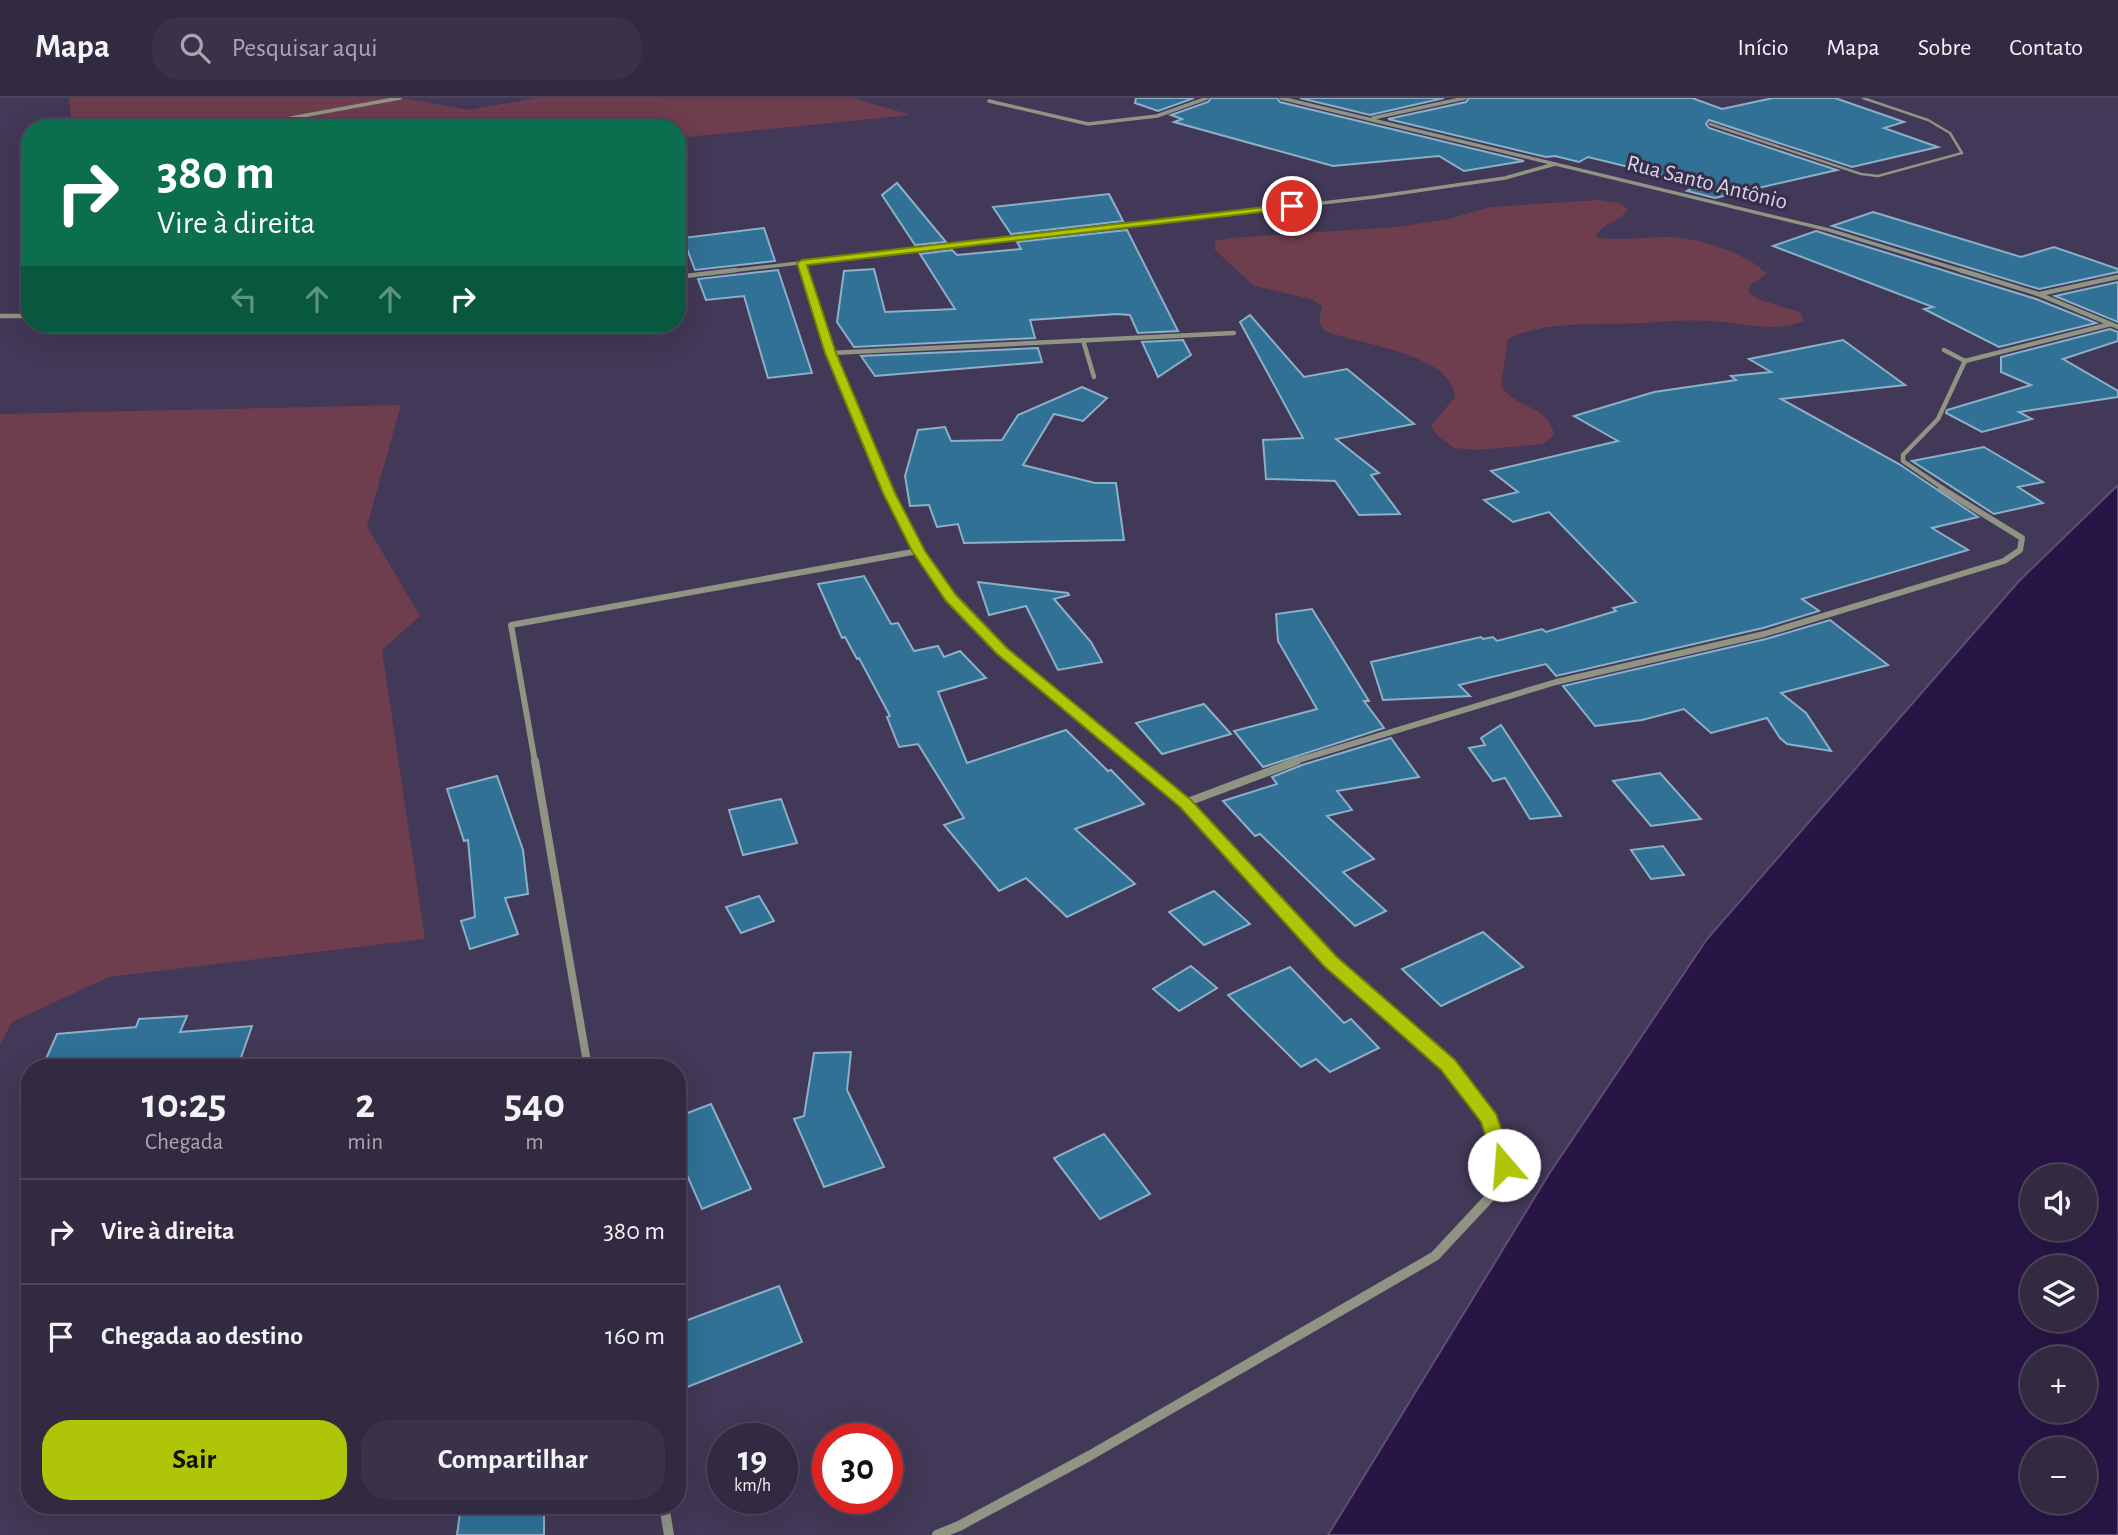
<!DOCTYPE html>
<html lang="pt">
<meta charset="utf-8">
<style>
:root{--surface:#322a41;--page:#3a3248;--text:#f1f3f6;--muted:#a8a7b1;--line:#4d465a;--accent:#afc507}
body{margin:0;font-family:"Alegreya Sans",sans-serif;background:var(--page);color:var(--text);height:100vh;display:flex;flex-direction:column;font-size:26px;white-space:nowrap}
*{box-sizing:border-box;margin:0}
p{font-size:23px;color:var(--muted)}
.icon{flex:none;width:38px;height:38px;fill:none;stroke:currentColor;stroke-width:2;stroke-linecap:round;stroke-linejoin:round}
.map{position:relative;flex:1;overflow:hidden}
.sheet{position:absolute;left:21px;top:961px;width:665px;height:455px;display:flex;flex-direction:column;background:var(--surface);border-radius:28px;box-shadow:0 7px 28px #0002,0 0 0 2px var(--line)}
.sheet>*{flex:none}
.top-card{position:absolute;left:21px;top:21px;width:665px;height:214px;border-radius:28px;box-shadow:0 7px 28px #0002,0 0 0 2px var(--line);background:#0b6e4f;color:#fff;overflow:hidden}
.tools{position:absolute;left:2020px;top:1066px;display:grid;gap:14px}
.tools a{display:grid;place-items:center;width:77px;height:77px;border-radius:50%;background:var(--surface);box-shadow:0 7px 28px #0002,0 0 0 2px var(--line);font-size:35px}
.speed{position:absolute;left:707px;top:1325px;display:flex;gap:14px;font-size:35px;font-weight:700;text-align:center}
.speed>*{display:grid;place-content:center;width:91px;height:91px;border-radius:50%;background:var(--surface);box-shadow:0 7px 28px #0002,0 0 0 2px var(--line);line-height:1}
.speed small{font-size:18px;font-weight:400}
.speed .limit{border:10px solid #d22;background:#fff;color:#111}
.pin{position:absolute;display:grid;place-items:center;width:60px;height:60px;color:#fff;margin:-30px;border:4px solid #fff;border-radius:50%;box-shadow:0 2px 7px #0007}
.me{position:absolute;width:77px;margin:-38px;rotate:342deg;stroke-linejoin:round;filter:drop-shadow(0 0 5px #0008)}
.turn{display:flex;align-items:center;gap:24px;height:147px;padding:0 21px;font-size:32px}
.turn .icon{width:91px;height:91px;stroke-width:2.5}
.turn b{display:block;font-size:49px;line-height:60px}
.lanes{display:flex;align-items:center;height:66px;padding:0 21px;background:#0003;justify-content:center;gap:35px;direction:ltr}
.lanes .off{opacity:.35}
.eta{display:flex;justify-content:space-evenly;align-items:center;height:119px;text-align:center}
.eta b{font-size:42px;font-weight:700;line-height:49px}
.primary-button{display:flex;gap:14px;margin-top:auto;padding:14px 21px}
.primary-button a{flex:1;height:80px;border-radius:28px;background:var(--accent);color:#111;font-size:28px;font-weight:700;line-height:80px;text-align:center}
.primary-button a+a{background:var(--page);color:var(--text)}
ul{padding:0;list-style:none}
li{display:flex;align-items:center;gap:21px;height:105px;padding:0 21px;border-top:2px solid var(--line)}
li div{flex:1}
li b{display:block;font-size:26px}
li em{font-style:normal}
header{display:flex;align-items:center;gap:42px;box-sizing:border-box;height:98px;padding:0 35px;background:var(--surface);border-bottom:2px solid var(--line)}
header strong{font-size:33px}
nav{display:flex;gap:38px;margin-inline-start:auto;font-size:24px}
.search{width:490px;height:63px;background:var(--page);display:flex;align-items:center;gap:18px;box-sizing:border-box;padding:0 24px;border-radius:28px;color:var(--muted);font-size:26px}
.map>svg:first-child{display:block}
</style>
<header>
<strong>Mapa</strong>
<div class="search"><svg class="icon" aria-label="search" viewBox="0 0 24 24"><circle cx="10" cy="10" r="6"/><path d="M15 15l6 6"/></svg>Pesquisar aqui</div>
<nav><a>Início</a><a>Mapa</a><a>Sobre</a><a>Contato</a></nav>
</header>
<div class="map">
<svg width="2118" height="1437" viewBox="0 0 2118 1437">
<rect width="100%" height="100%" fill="#423857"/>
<!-- green -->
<g fill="#6e3d4e">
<polygon points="69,0 403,0 469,12 535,0 853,0 911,17 677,40 677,30 72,30"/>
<path d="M1599,102l20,3 9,6c-9,14 -23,12 -33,28 26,5 51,-1 77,0 29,2 75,16 95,37l-17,11 -1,7 11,8 40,12 4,9c-36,13 -58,1 -95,0 -21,-1 -42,0 -64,2 -40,2 -101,-3 -137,16l-7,47c16,24 48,18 53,49l-10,9 -67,6 -23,-2 -16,-12 -7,-10 24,-29c-3,-44 -96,-52 -130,-66l-6,-9 3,-16 -11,-7 -57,-13 -39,-36v-9l15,-3 166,-11 52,-8 42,-12z"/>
<polygon points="401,307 367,428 420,518 382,552 425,841 109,879 12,924 0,947 0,316"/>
</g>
<!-- water -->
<path fill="#281546" stroke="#5d4e76" stroke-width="2" fill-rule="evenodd" d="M2118,387v1050h-790l221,-361 158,-235 312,-358zM2032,1078h52v52h-52zM2032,1169h52v53h-52zM2032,1260h52v52h-52zM2084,1351v53h-52v-53z"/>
<!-- building -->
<g fill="#317196" stroke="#8bb0c8" stroke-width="2">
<polygon points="1136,0 1194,0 1158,13 1135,5"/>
<polygon points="1211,0 1277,0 1280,4 1524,63 1464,73 1439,58 1333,68 1174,24 1182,21 1171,17 1208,4"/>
<polygon points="1300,0 1444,0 1370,17"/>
<polygon points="1469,0 1692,0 1722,11 1773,0 1835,0 1904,24 1884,30 1938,49 1852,69 1709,22 1706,26 1709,30 1837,72 1715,100 1687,93 1699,86 1588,59 1579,64 1555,58 1546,59 1388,21 1466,4"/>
<polygon points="897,85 946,144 915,147 882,97"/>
<polygon points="1109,96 1123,123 1011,136 993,109"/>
<polygon points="1873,114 2021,159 2054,149 2118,171 2118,174 2039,191 1832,128"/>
<polygon points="764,130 775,163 695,172 683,140"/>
<polygon points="1127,132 1178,233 1138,235 1130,217 1117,216 1030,222 1035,240 854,249 837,224 844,173 874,171 885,214 955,211 920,156 952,152 957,157 1021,151 1017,144"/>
<polygon points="1816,133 2036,201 2096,225 1999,249 1924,211 1933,209 1773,148"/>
<polygon points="778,172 790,208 812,275 768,280 744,198 706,202 698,181"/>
<polygon points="2118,184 2118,224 2055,198"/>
<polygon points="1250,217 1304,279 1347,271 1414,326 1336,341 1379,375 1371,377 1400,416 1359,417 1335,383 1266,381 1263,342 1303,340 1240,224"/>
<polygon points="2110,231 2118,234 2118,243 2063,261 2118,293 2118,299 2019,314 2032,321 1982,334 1946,315 1947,312 2031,287 2001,274 2001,259"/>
<polygon points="1183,242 1191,257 1158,279 1142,244"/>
<polygon points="1843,242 1905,287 1781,301 1899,366 1978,419 1932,430 1968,452 1802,501 1819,513 1763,530 1556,578 1546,566 1459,587 1470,598 1383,602 1371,564 1481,539 1483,541 1493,539 1497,543 1542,531 1546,534 1616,513 1613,510 1636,504 1549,414 1513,424 1484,402 1518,394 1491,373 1618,343 1574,318 1654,294 1736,282 1731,278 1771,274 1749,261"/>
<polygon points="1038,250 1042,264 875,278 861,258"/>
<polygon points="1082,289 1107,300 1083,323 1054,316 1023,367 1095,385 1116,385 1124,442 964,445 958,426 937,429 929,407 910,408 905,378 918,332 945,329 951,343 1002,342 1018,317"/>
<polygon points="1984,349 2043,384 2018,389 2043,405 1994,416 1912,363"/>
<polygon points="864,478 891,526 898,525 914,553 938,548 944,559 960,553 986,580 938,594 967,665 1066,632 1108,673 1111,672 1144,706 1075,731 1135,786 1067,819 1026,780 999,793 944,727 964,720 918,646 899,649 887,619 890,618 859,560 857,561 845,539 842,540 818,486"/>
<polygon points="978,484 1068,495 1069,497 1054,501 1091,544 1102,564 1058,572 1026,508 989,517"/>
<polygon points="1312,511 1369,603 1364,603 1384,630 1263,669 1234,633 1317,611 1278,543 1276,516"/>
<polygon points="1830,522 1888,567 1781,595 1806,615 1831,653 1787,646 1780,640 1767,620 1711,635 1684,611 1642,622 1595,628 1563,588 1766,541"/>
<polygon points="1204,606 1231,636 1162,656 1136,625"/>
<polygon points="1501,627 1561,718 1530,721 1505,680 1493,683 1469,650 1485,647 1481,640"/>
<polygon points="1391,640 1419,679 1337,693 1352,712 1327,718 1374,761 1343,774 1386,813 1355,828 1260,736 1255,738 1223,703 1277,686 1272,679 1302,667"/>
<polygon points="1660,675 1701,721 1651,728 1613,683"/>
<polygon points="497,678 523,752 528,796 505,800 518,836 470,851 461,823 475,819 468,742 464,743 447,691"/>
<polygon points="781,701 797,745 743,757 729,712"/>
<polygon points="1663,748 1684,777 1651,781 1631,752"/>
<polygon points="1214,793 1250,826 1204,847 1169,814"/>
<polygon points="759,798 774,823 741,835 726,809"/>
<polygon points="1483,834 1523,869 1441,908 1402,871"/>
<polygon points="1191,868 1217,890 1179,913 1153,891"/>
<polygon points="1290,869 1344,925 1351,921 1379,950 1330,974 1316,961 1301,969 1228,897"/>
<polygon points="187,918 180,934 252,928 238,968 42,970 57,936 136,929 139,921"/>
<polygon points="851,954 847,992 884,1069 824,1089 794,1021 804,1018 814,955"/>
<polygon points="711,1006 751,1091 702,1111 687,1077 677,1081 677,1019"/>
<polygon points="1104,1036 1150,1096 1100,1121 1054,1060"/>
<polygon points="779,1188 802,1244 677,1293 677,1226"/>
<polygon points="461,1407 544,1407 544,1437 457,1437"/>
</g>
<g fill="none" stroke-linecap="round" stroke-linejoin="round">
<!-- lane -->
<polyline stroke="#909483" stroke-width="2.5" points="1710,26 1861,76 1878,78 1962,55 1950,35 1928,22 1863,0"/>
<!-- street-far4 -->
<g stroke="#909483" stroke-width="3.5">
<polyline points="1281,0 1829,132 1966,174"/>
<polyline points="989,3 1088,26 1157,18 1207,0"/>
<polyline points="1373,20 1465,0"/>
<polyline points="293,30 291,20 400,0"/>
<polyline points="802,165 805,174"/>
<polyline points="721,174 1374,99 1505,80 1555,66"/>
</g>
<!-- street-far3 -->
<g stroke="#909483" stroke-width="4.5">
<polyline points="804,172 831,255 888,391"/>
<polyline points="1960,172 2038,196 2118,229"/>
<polyline points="677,179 736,172"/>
<polyline points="2040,196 2118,179"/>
<polyline points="0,218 30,218"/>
<polyline points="1083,242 1094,279"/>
<polyline points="1944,252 1965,263"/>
<polyline points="831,255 1234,235"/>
<polyline points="1944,391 1903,363 1903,357 1938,321 1965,263 2111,226"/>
</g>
<!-- street-far2 -->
<g stroke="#909483" stroke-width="6">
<path d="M887,390c52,125 149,191 249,274"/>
<polyline points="535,664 511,527 918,453"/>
<polyline points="1292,664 1556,584 1764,536 2004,463 2020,452 2022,440 1941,390"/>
</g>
<!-- street-far1 -->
<g stroke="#909483" stroke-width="8">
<polyline points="535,663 588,970"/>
<polyline points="1134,663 1185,705 1330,863 1448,966 1479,1007"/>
<polyline points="1185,705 1297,663"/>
</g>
<!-- street -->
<g stroke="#909483" stroke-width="10">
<polyline points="664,1407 669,1437"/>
<polyline points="937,1437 959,1428 1089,1358 1435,1158 1490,1099 1504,1067 1489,1021 1477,1006"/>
</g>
</g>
<!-- route -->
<polygon fill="#afc507" stroke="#728005" stroke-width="2" points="1292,106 1297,108 1295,110 807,167 836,255 895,395 925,453 956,497 1007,550 1191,702 1337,859 1455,962 1496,1016 1514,1067 1512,1073 1504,1075 1497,1073 1495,1067 1481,1024 1441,972 1324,868 1180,709 997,556 946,503 912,453 883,395 825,255 797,165 802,162"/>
<g text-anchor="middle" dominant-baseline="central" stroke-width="6" stroke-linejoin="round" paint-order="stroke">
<!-- far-street labels -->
<g font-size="23" fill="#d8d3e6" stroke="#372e4c">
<text transform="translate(1707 85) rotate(14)">Rua Santo Antônio</text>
</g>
</g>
</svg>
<div class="tools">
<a><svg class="icon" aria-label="sound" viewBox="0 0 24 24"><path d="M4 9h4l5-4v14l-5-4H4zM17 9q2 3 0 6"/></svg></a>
<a><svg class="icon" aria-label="layers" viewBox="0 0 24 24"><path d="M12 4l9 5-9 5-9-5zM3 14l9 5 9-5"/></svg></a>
<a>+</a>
<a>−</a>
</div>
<div class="speed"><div>19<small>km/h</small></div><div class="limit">30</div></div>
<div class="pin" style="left:1292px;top:108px;background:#d93025"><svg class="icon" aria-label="arrive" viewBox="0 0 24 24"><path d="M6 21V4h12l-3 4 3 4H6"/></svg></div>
<svg class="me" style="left:1504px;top:1067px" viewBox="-20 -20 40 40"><circle r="19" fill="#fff"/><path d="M0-13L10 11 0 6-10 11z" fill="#afc507"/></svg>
<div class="top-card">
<div class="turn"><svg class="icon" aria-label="right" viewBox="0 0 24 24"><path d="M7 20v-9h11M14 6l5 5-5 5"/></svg><div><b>380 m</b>Vire à direita</div></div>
<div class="lanes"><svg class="icon off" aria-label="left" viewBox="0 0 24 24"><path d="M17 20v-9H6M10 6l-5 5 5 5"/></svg><svg class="icon off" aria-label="ahead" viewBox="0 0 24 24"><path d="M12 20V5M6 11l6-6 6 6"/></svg><svg class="icon off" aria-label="ahead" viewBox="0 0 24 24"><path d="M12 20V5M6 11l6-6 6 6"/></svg><svg class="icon" aria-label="right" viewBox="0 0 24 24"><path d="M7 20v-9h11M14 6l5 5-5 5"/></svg></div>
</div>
<section class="sheet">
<div class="eta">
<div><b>10:25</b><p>Chegada</p></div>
<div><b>2</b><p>min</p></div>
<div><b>540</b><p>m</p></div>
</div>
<ul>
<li><svg class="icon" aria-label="right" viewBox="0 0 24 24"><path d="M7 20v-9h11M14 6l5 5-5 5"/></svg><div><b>Vire à direita</b></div><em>380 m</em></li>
<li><svg class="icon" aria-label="arrive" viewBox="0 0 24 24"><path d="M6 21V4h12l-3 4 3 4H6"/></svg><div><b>Chegada ao destino</b></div><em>160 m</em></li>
</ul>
<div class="primary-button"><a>Sair</a><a>Compartilhar</a></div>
</section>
</div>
